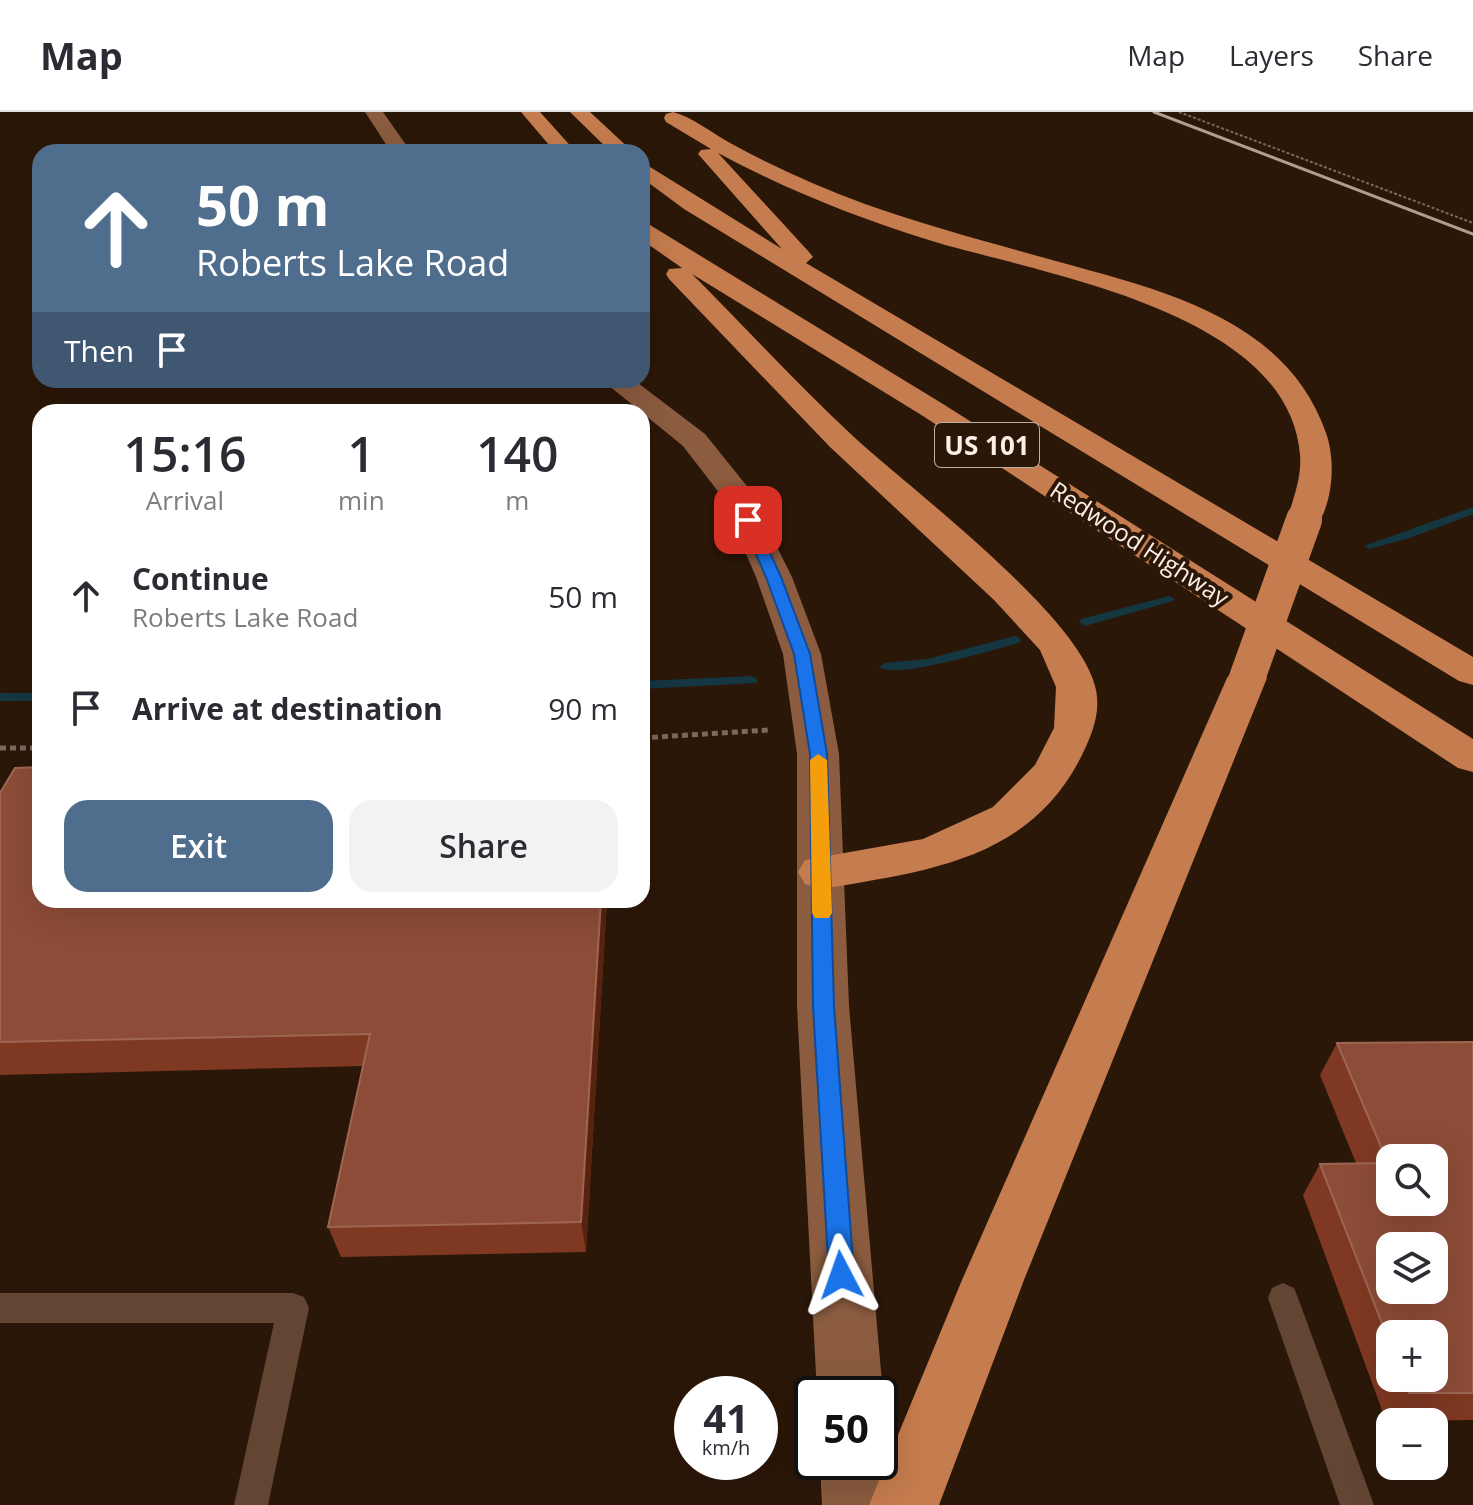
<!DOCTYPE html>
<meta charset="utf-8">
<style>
:root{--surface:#fff;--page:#f2f2f3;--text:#2b2b33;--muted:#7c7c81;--line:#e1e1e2;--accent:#4f6d8c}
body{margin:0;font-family:"Open Sans",sans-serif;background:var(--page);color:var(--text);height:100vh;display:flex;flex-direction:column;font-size:30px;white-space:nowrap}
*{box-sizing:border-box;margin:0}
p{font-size:26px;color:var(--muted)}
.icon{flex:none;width:44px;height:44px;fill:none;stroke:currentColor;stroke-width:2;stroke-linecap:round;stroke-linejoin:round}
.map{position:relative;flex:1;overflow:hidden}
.panel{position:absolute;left:32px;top:292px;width:618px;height:504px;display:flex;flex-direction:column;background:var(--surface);border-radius:24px;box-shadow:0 8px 32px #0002}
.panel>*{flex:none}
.hud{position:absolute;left:32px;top:32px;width:618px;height:244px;border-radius:24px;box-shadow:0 8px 32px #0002;background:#4f6d8c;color:#fff;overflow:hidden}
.controls{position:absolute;left:1376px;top:1032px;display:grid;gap:16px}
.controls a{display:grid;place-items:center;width:72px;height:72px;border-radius:16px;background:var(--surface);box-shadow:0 8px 32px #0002;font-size:40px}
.speed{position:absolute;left:674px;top:1264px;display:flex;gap:16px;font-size:40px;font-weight:700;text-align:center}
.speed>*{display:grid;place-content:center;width:104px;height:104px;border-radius:50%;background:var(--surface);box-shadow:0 8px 32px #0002;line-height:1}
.speed small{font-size:20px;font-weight:400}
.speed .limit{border:4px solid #111;border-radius:12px;background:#fff;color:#111}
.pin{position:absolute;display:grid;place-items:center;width:68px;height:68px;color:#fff;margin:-34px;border-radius:16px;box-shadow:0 4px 12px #0006}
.me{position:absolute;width:88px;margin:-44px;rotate:356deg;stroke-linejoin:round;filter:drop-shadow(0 0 6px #0008)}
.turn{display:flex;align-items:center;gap:28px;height:168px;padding:0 32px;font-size:36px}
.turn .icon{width:104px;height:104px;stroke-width:2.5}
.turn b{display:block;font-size:56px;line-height:68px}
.then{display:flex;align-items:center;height:76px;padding:0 32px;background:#0003;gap:16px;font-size:30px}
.eta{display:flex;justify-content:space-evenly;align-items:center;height:136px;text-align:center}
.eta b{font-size:48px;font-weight:600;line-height:56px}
.primary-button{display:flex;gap:16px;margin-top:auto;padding:16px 32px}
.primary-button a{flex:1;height:92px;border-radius:24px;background:var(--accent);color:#fff;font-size:32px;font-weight:600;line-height:92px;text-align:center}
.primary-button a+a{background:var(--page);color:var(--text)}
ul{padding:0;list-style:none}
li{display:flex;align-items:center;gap:24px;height:112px;padding:0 32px}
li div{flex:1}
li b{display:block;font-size:30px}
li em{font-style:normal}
header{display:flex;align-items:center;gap:48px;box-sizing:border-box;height:112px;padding:0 40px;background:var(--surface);border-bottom:2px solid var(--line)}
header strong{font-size:38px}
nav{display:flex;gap:44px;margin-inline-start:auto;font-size:28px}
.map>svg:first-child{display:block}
</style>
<header>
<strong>Map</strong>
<nav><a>Map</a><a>Layers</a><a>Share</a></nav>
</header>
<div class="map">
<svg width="1473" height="1393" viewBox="0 0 1473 1393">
<rect width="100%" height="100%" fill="#2b1708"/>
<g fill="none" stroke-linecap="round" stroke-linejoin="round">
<!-- stream -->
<g fill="#143742" fill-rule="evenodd">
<polygon points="1473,395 1473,402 1410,426 1369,437 1364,434"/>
<polygon points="1169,484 1175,487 1173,489 1085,514 1079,510 1081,507"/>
<path d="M1015,524l4,1 2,3 -2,3c-25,6 -122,37 -140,24l6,-4 42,-4z"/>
<polygon points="752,564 758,568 756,571 642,577 642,569"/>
<rect x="0" y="581" width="40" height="8"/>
</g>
<!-- path-far1 -->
<polyline stroke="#7b695c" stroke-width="2" stroke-dasharray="3 2" stroke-linecap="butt" points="1179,0 1473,111"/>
<!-- path -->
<g stroke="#7b695c" stroke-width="5" stroke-dasharray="6 4" stroke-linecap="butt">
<polyline points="642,626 769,618"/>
<polyline points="0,636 40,636"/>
</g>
<!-- lane -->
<g fill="#634534" fill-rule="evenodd">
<polygon points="1283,1171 1294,1176 1298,1186 1374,1393 1340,1393 1268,1186 1272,1176"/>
<polygon points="0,1181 293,1181 304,1185 309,1196 268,1393 234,1393 274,1211 0,1211"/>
</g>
<!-- secondary -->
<g fill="#8b5c3f" fill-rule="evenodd">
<polygon points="365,0 383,0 411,40 391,40"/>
<polygon points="602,268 634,268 705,322 746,373 792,465 821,542 839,642 849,894 883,1282 880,1289 880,1282 817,1282 797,894 797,642 783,542 756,465 720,382 683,334"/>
<polygon points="880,1331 888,1350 892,1393 822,1393 820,1350 880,1350"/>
</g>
<!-- highway -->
<g fill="#c57c4e" fill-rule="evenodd">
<polygon points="521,0 540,0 576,40 555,40"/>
<polygon points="570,0 590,0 633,40 611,40"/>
<path d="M673,0c20,5 40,22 59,32 42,23 87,43 133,60 59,21 119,37 180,54 106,30 240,56 281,175 10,28 7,70 -10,94l-12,3 -12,-3 -5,-7c6,-21 15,-43 13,-65 -11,-144 -259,-181 -368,-214 -75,-23 -145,-51 -214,-88l91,99 4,5 -7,6 667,394v28l-14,-4 -775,-472 -42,-31v-16l140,87 -84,-95 3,-4 10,-1 -45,-27 -2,-4 2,-4z"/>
<path d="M642,111l8,2 293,179 530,335v33l-15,-4 -535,-352 -231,-142c54,54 106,111 162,163 59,54 223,177 241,249 7,25 -3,48 -13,69 -52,106 -157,116 -261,134l-16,-5 -7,-12 7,-12 118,-21 70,-32 42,-42 19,-37 2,-41 -16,-37 -46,-50 -164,-153 -161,-168 -3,-5 3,-5 13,-1 -40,-28z"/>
<polygon points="1247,554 1261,558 1267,566 1024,1168 939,1393 869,1393 962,1168 1227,566 1233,558"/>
</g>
<!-- rail -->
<polyline stroke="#ae9d91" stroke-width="3" points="1154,0 1473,122"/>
<!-- highway-bridge -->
<polyline stroke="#c57c4e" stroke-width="36" points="1247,566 1304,408"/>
</g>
<!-- wall -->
<g fill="#7f3922" fill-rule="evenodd">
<polygon points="0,681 40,788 607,788 586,1140 341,1145 328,1115 363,954 0,963"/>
<path d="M1473,930v378l-87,1 -83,-226 17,-31 36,-1 -36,-88 17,-32zM1390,1222l44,44h-44z"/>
</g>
<!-- shaded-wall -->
<polygon fill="#57230f" points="601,788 607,788 586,1140 581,1110"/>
<!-- building -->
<g fill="#8c4c37" stroke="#9e6652" stroke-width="2" fill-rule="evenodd">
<polygon points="40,655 40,788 601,788 581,1110 328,1115 370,922 0,930 0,681 15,656"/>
<path d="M1473,930v351h-64l-6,-15h31v-44h-44v10l-70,-180 68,-1 -51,-120zM1390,1046h44v44h-44zM1390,1134h44v44h-44z"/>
</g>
<!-- route -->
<polygon fill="#1a73e8" stroke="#114b97" stroke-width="2" points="748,404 755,408 781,465 810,542 827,642 834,894 854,1163 850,1171 841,1175 832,1171 829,1163 813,894 810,642 794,542 766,465 741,408"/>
<!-- slow -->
<polygon fill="#f59e0b" points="818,642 827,648 832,801 829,806 815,806 812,801 810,648"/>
<g text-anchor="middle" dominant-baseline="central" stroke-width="8" stroke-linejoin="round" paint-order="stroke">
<!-- far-street labels -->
<g font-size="24" fill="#feefe6" stroke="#2b1708">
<text transform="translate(1140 431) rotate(33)">Redwood Highway</text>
</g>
<!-- shield labels -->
<rect fill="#2b1708" stroke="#bfaea3" stroke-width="2" x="935" y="311" width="104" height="44" rx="6"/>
<g font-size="26" font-weight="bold" fill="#feefe6">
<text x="987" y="333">US 101</text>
</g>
</g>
</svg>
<div class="controls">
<a><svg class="icon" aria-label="search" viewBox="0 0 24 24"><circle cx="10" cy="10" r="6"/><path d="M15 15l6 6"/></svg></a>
<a><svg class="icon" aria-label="layers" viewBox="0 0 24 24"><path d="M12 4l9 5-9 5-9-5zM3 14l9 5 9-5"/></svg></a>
<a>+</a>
<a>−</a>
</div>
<div class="speed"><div>41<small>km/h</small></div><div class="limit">50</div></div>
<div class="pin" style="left:748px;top:408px;background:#d93025"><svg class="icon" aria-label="arrive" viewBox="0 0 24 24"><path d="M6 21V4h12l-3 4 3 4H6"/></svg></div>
<svg class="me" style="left:841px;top:1163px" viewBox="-20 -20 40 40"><path d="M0-17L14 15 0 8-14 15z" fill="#1a73e8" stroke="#fff" stroke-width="4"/></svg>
<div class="hud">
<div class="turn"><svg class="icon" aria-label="ahead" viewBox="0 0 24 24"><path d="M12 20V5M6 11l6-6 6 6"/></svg><div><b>50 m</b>Roberts Lake Road</div></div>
<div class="then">Then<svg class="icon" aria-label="arrive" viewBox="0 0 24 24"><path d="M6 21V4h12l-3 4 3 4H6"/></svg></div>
</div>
<section class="panel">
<div class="eta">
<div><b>15:16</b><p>Arrival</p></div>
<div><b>1</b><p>min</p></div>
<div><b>140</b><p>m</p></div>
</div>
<ul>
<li><svg class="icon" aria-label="ahead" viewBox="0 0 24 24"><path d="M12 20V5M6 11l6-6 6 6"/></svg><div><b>Continue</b><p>Roberts Lake Road</p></div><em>50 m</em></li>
<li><svg class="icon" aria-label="arrive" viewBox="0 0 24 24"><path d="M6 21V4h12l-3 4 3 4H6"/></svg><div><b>Arrive at destination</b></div><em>90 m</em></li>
</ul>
<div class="primary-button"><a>Exit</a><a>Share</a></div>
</section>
</div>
